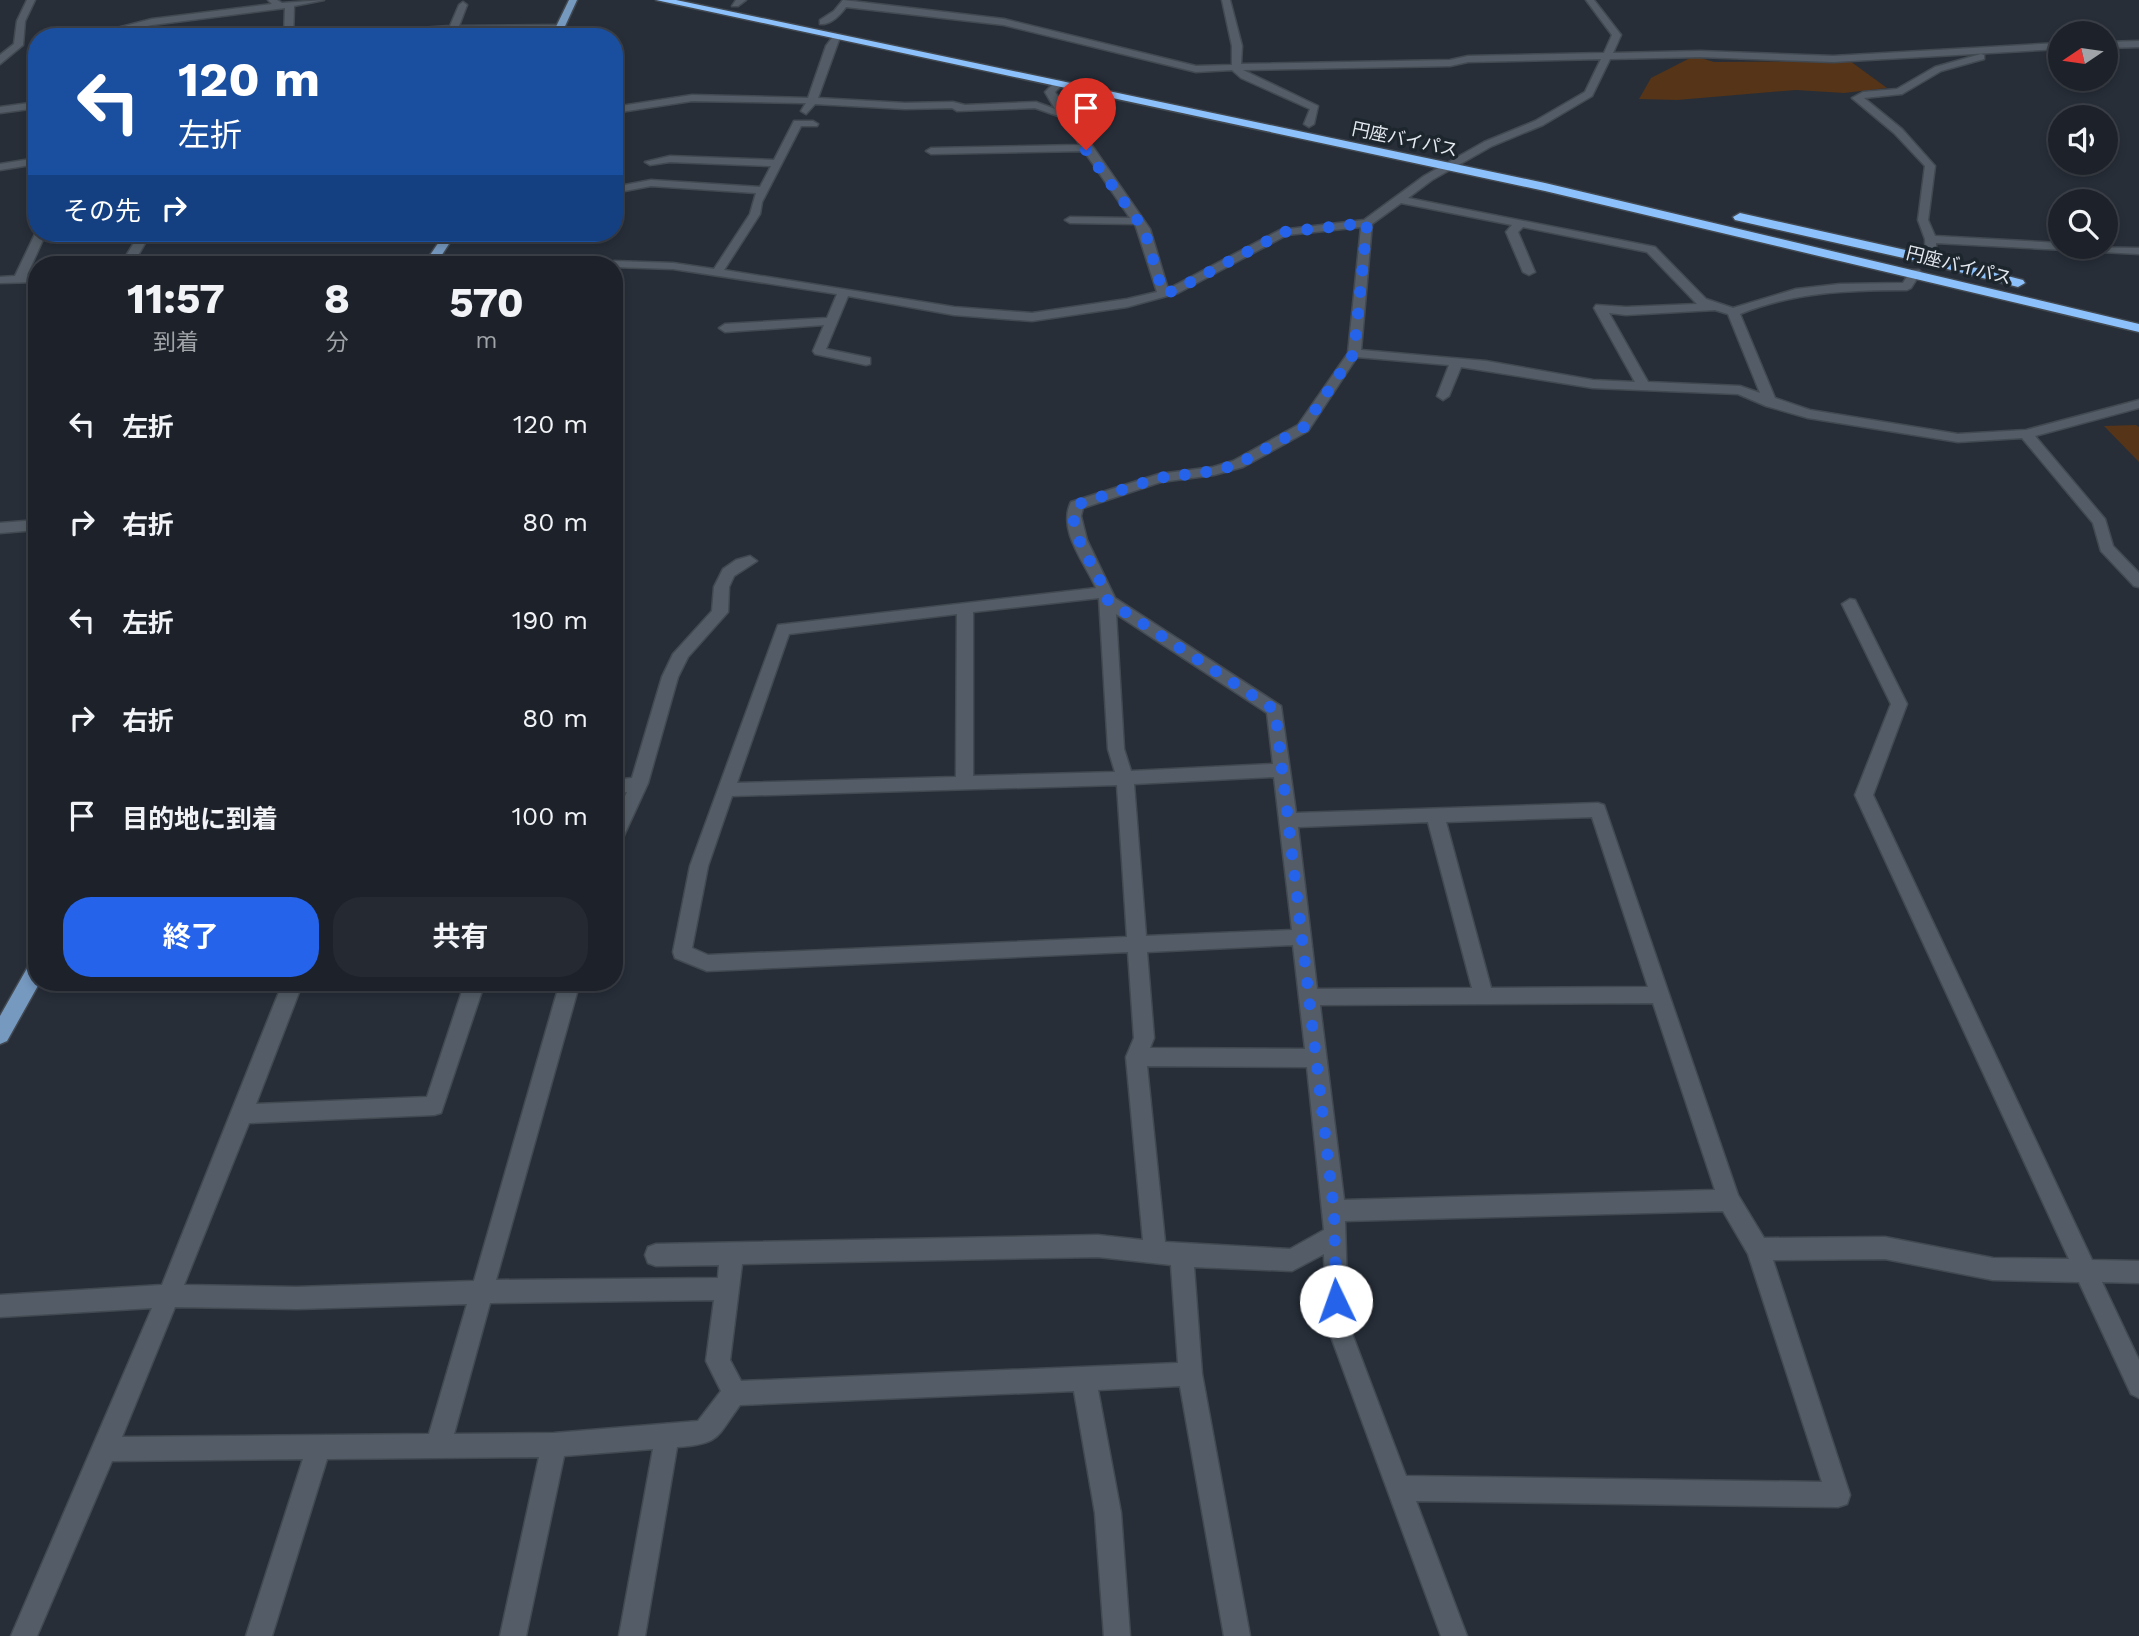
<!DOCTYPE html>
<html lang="ja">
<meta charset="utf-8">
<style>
:root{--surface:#1d222a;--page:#252a32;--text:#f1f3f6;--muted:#a0a4a8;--line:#3b3f47;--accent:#2563eb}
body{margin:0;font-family:"Work Sans","Noto Sans JP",sans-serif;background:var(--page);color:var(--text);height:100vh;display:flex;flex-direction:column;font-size:26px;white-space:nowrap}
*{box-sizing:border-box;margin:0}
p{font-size:23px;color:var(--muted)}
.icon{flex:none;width:38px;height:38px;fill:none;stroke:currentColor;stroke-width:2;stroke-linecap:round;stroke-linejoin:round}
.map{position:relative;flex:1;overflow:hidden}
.panel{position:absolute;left:28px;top:256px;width:595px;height:735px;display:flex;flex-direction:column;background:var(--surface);border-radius:28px;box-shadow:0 4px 10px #0003,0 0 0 2px var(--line)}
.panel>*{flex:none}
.banner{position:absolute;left:28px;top:28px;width:595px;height:214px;border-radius:28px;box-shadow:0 4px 10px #0003,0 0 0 2px var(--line);background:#1a4fa0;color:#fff;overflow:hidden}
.needle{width:46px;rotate:257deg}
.buttons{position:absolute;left:2048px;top:21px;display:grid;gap:14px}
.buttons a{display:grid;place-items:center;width:70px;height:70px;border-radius:50%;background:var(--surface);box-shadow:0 4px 10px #0003,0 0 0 2px var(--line);font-size:35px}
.pin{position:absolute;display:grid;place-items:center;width:60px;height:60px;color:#fff;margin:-72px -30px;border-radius:50% 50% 50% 0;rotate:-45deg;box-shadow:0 0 7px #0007}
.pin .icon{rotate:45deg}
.me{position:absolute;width:77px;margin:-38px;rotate:357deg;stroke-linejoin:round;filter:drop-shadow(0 0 5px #0008)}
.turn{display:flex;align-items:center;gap:24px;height:147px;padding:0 35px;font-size:32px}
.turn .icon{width:91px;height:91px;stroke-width:2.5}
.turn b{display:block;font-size:49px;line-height:60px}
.then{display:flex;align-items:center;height:66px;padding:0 35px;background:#0003;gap:14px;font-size:26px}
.eta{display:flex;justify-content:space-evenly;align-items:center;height:119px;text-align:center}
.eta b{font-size:42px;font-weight:700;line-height:49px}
.action{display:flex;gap:14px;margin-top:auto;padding:14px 35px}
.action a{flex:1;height:80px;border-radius:28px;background:var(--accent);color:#fff;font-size:28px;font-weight:700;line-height:80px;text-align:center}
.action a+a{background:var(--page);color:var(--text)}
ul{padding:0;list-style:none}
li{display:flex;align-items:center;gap:21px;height:98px;padding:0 35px}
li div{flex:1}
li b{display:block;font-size:26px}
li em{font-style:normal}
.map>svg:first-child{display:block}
</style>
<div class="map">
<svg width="2139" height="1636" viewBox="0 0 2139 1636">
<rect width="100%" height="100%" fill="#272e38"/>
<!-- green -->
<g fill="#563417">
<polygon points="1694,56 1714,62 1850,61 1887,88 1844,93 1796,90 1677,100 1639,99 1651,78"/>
<polygon points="2136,425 2139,427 2139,462 2104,426"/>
</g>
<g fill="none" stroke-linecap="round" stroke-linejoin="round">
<!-- minor casing -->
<g stroke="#424951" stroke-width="3">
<g id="minor">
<polygon points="27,0 35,0 25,21 23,45 0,64 0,55 14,44 17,21"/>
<polygon points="268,0 277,0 282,3 324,0 294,6 293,37 284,37 285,8 152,25 99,37 82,37 152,19 272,4"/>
<polygon points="736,0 746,0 738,6 732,6"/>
<path d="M843,0l161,19 192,47 36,-1v-19l-10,-46h8l12,46 -1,18 209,-4 18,-4 136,-3 8,-18 -26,-35h8l27,35 -8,18 87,-2 133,5 227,-13v6l-227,13 -133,-5 -90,2 -18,37 -49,29 -51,21 -60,34 -24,18 247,49 51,52 27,9 63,-19 44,-5 63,-1 8,-13h8l2,2 -10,16 -4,2c-57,0 -114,2 -167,24l35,84 35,12 148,24 68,-4 113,-30v8l-104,28 70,83 8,27 26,27v14l-5,-1 -33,-35 -8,-28 -71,-85 -64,4 -150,-24 -42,-12 -28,-12 -145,-6 -132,-21 -12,29 -6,4 -6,-4 12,-31 -92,-8 -49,74 -65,36 -29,8 -53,7 -78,26 -2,8 6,24 28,58 166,108 15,107 302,-10 6,2 134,390 26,43 121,-1 108,21 76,1 -214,-464 36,-91 -49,-100 8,-5 5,1 52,104 -34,91 219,465 47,1v22l-37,-1 37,78v38l-8,-4 -52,-112 -86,-2 -108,-21 -112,1 77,235 -3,9 -9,3 -422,-6 51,135h-26l-115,-313 -2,-69 -32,17 -98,-4 8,107 48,262h-26l-44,-250 -82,4 23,123 9,123h-26l-9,-123 -21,-122 -334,14c-24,33 -20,39 -63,42l-32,189h-26l34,-187 -89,7 -38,180h-26l39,-179 -212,2 -55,177h-26l57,-177 -191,2 -75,175h-26l141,-328 -152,9v-22l162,-10 121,-303h20l-47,122 171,-7 38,-115h20l-44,131 -7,2 -185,8 -65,162 113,2 177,-6 86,-299h20l-84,298 222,-2 1,-13 -63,1 -8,-3 -3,-8 3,-8 8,-3 442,-9 45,5 -17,-183 8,-19 -6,-86 -421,19 -32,-13 -2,-6 17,-86 88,-241 318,-37c-11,-25 -39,-58 -25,-86l88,-28 54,-7 20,-6 65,-36 50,-72 13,-126 -74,8 -109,58 -51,14 -95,14 -78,-6 -106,-19 -22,53 44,9v6l-4,1 -51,-11 -2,-3 11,-26 -99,7 -6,-4 6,-4 102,-6 10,-24 -164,-25 -59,-2v-3h-6l6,-3 59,2 41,6 36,-55 6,-21 -105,-7 -37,7v-6l37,-7 109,7 11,-21 -101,-4 -20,3 -5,-3 25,-6 104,4 20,-39h19l5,3 -1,2h-16l-39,76 -2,12 -36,56 230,37 78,6 95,-14 30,-7 -22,-68 -65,-1 -5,-3 5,-3 60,1 -46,-67 -153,3 -5,-3 5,-3 149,-3 -19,-28 -26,-9 -78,3 -5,-3 -47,1 -90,-5 -9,10 -5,-3 5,-8h-5l-109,-2 -78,12v-6l78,-12 116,3 18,-52 9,-12 5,3 -22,61 87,5 48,-1 12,3 71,-3 19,7 -10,-17 10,-10h6l2,2 -8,8 95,137 18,60 112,-59 84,-10 60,-44 60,-34 51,-21 50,-29 16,-33 -133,3 -18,4 -207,4 75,36 -4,18 -5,3 -5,-3 6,-15 -69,-31 -9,-8 -36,2 -192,-47 -158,-18c-6,8 -15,18 -26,17v-4l14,-9zM1401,203l111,22 -6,7 17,40 6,3 6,-3 -17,-40 5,-5 124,25 50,52 -71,3 -30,-2 -2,3 41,74 -42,-2 -107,-19 -125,-11 11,-126zM1715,310l13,4 32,79 -20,-7 -92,-4 -39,-69 17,2zM1099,598l9,151 7,23 -142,4v-164zM957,614l-1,163 -219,6 52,-149zM1116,614l151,99 6,51 -142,7 -7,-22zM1274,777l18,153 -146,6 -12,-152zM1117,785l10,152 -419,18 -16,-7 16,-82 24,-70zM1592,817l56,170 -157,1 -45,-166zM1428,822l44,166 -155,1 -19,-162zM1293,945l12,104 -155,-1 4,-10 -7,-86zM1653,1003l62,187 -371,10 -24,-195zM1147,1066l160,1 17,163 -34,19 -125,-7zM1723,1211l25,43 74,228 -416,-6 -58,-153 -3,-102zM1098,1257l73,8 7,98 -437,18 -11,-21 12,-96zM714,1300l-8,61 15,30 -23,30 -144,12 -100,1 36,-131zM467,1304l-38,130 -307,3 53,-130 122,2z"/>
<polygon points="463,2 467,5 459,26 559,25 563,28 559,31 418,32 391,36 356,31 360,28 391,30 450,26 459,5"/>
<polygon points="2139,41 2139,47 2105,48 2105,42"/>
<polygon points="1981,54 1984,55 1984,59 1941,71 1902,94 1864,98 1902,129 1935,166 1928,220 1935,236 2060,243 2060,247 2139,248 2139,254 1936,243 1936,260 1926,262 1925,239 1918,220 1925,166 1894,133 1852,98 1863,92 1897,89 1935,67"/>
<polygon points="37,102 37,108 0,113 0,107"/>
<polygon points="37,158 37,164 0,170 0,164"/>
<polygon points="37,230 37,233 46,233 27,275 37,275 37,282 0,283 0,277 15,276"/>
<polygon points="140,233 151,233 133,264 121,264"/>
<polygon points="269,261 416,261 422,264 263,264"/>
<polygon points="37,520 37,530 0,533 0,523"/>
<polygon points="750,556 757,561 734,576 729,587 728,612 688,657 678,677 648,783 620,844 614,846 614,819 627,792 614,794 614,780 632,778 662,677 673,654 712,611 714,587 723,569 736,560"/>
</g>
</g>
<!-- major casing -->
<g stroke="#424951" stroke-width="3">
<g id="major">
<polygon points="569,0 577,0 560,37 551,37"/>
<polygon points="445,233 456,233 436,264 424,264"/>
<polygon points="37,961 37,982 40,982 7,1041 0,1044 0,1016 30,963"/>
</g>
</g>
<!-- highway casing -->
<g stroke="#424951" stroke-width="3">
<g id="highway">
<polygon points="656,0 676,0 1545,183 2139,324 2139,332 1545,191"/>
<polygon points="1740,213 1910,251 2023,280 2025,283 2018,287 1908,259 1735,220 1733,217"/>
</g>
</g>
<!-- minor -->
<use href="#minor" fill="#545d67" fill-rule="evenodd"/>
<!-- major -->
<use href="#major" fill="#7699c0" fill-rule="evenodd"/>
<!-- highway -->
<use href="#highway" fill="#8dc1fb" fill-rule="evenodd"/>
</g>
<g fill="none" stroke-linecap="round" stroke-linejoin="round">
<!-- route -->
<path stroke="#2563eb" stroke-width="12" stroke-dasharray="0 21.6" d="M1086,150l58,79 19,64 11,-2 110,-59 83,-9 -13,130 -51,75 -65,36 -24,7 -56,7 -82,27c-12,28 25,66 32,96l167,109 59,501 2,90"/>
</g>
<g text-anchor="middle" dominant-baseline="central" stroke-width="7" stroke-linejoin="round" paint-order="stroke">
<!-- far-street labels -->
<g font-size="18" fill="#e4e9ef" stroke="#1d252d">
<text transform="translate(1405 139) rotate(12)">円座バイパス</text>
<text transform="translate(1959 265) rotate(14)">円座バイパス</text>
</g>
</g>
</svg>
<div class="buttons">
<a><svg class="needle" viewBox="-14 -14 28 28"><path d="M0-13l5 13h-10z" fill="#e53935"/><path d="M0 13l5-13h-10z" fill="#a0a4a8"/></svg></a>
<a><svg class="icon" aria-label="sound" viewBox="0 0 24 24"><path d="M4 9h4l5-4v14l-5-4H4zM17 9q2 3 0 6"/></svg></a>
<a><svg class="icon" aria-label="search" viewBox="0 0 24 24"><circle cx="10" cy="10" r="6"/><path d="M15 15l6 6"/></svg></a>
</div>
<div class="pin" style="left:1086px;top:150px;background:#d93025"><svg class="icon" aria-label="arrive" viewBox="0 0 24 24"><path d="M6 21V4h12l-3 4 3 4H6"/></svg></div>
<svg class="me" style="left:1336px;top:1301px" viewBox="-20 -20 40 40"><circle r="19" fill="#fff"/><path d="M0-13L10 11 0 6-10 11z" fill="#2563eb"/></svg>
<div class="banner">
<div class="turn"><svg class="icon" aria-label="left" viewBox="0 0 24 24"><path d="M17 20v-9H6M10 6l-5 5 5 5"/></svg><div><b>120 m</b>左折</div></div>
<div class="then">その先<svg class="icon" aria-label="right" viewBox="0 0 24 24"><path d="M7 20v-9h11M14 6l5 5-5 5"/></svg></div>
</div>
<section class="panel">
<div class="eta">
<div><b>11:57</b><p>到着</p></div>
<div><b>8</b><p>分</p></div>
<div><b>570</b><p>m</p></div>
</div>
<ul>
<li><svg class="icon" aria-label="left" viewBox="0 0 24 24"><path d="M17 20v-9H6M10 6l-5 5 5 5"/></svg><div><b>左折</b></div><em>120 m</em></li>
<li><svg class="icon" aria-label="right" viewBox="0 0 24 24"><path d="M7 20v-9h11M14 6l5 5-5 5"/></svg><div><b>右折</b></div><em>80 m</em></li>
<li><svg class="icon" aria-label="left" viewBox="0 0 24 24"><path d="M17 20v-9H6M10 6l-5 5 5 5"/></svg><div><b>左折</b></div><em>190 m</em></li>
<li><svg class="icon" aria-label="right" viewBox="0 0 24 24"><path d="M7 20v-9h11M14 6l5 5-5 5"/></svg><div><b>右折</b></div><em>80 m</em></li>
<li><svg class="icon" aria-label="arrive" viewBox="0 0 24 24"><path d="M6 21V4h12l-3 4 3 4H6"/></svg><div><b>目的地に到着</b></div><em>100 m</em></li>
</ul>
<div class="action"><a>終了</a><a>共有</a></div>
</section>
</div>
